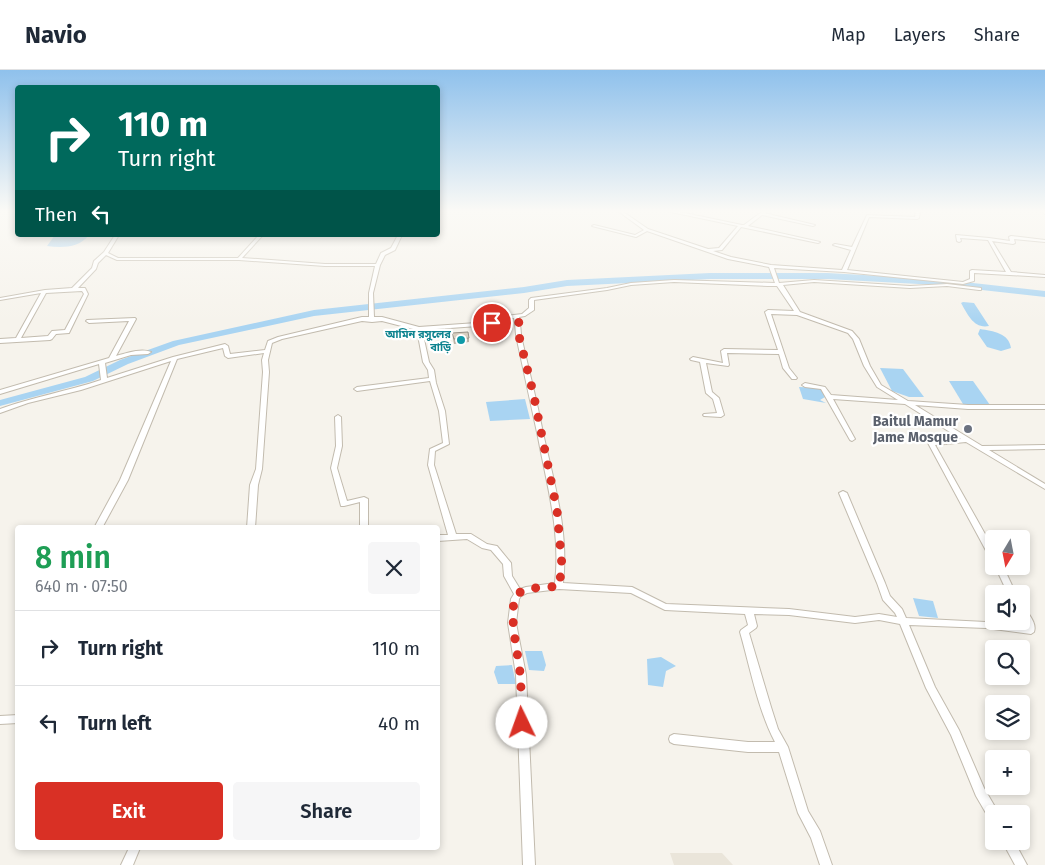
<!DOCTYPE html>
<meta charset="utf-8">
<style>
:root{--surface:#fff;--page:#f6f6f7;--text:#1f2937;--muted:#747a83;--line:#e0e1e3;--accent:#d93025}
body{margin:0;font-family:"Fira Sans","Noto Sans Bengali",sans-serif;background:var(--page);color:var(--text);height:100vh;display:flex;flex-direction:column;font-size:19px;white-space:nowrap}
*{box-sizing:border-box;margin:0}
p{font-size:16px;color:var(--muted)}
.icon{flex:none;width:28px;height:28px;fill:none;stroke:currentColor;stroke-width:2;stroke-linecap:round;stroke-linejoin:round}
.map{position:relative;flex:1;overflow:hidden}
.side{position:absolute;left:15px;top:455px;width:425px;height:325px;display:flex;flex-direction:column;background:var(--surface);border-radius:5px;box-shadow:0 2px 8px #0003}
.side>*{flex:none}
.hud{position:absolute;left:15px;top:15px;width:425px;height:152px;border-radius:5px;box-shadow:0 2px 8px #0003;background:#00695c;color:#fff;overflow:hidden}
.needle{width:32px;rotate:190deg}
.tools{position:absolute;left:985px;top:460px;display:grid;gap:10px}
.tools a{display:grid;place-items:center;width:45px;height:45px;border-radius:5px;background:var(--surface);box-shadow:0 2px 8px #0003;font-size:25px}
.pin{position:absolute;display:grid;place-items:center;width:42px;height:42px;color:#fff;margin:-21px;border:2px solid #fff;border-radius:50%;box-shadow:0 1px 5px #0007}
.me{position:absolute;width:55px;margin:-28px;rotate:357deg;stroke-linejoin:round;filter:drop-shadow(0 0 4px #0008)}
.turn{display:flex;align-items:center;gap:18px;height:105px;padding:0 20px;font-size:22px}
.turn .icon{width:65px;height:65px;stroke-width:2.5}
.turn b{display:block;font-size:35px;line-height:42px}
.then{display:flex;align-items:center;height:48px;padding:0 20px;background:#0003;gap:10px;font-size:19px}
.round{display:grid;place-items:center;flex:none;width:52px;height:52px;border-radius:5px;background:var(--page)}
.summary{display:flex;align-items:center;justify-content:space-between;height:85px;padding:0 20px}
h1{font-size:30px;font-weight:600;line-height:38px;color:#1e9e55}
.button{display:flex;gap:10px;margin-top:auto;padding:10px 20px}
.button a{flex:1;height:58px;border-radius:5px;background:var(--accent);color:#fff;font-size:20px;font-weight:600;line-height:58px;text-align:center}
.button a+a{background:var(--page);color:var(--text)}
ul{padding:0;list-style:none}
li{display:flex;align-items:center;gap:15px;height:75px;padding:0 20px;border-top:1px solid var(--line)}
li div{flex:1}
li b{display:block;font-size:19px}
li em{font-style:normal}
header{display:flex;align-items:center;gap:30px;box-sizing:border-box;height:70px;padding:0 25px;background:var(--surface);border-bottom:1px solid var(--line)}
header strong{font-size:24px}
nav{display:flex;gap:28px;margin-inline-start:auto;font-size:18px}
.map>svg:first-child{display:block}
</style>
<header>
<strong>Navio</strong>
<nav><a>Map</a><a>Layers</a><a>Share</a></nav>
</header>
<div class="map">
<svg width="1045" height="795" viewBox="0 0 1045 795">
<rect width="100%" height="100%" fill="#f6f3ec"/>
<!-- residential -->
<polygon fill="#eae5da" points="670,783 722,783 733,795 674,795"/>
<!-- water -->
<g fill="#a9d4f2">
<path d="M55,165h34c-10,13 -27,13 -42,11z"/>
<path d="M963,232l11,1 15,23c-15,3 -21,-11 -28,-23z"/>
<path d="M980,259c13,2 29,4 31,19l-10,3 -14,-4 -9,-13z"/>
<polygon points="880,298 903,299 924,327 909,327 892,321"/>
<polygon points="949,311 973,311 990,335 963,334"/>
<polygon points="799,317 821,318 825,327 820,330 826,333 803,329"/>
<polygon points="525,329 530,349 490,351 486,332"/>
<polygon points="913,528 933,531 938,548 919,546"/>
<polygon points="525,581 542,581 546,595 544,601 529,600"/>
<polygon points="661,587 676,596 666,601 663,617 648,615 647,589"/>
<polygon points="512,595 516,614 498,614 494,602 496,596"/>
</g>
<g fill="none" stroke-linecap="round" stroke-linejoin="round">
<!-- river -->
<polygon fill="#a9d4f2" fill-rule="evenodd" points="710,203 827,203 937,209 1045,221 1045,227 937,215 827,209 710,209 567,216 524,223 314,246 179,275 128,294 93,311 0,336 0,330 85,307 120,290 173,271 314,240 524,217 567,210"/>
<!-- minor casing -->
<g stroke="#c2bbae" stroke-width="2">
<g id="minor">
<path d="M618,141h4l26,18 60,20 11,-1 19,-22 -67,-14 -2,-1h6l67,14h2l19,-14h4l-3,2 51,12 -2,1 -51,-11 -14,11 72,16 -2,1 -77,-16 -19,23 -9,1 18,6 40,8 71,5 9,-20 -18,-5 2,-1 17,3 15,-32 48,2 1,-6h4l-1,7 -2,1 -48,-2 -22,53 116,12 7,-3v-8l2,-1 34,2 -18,-32 -28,-2 1,3 -2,1 -2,-1 -1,-6 33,3 21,3 -1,-4 2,-1 34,4v2l-31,-3 1,4 -2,1 -21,-3 19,31 34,3v2l-71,-4v8l-11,3 -119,-12 -70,-4 5,15 35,-3 96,6 37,-2 34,4v2h-2l-32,-4 -37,2 -96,-6 -31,3 17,27 52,19 7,8 11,27 11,19 27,16 60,4h77v4h-77l-53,-4 67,41 63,-1v4l-56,1 56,34v5l-79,-47 -31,3 59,105v11l-3,-1 -1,-2 -62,-115 3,-2 30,-2 -56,-35 -72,-5 22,40 -3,2 -2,-1 -29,-51 -16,-2 -3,-2 3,-2 20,4 6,8 67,5 -21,-13 -13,-21 -11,-27 -5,-6 -51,-18 -26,-1 18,54 8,10 -1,1h-4l-9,-11 -4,-14 -52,-1 2,12 -1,1 -22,-3 6,29 7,6 5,17 -3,2 -17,-1 -1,-1 1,-1 13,-1 -4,-14 -7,-6 -6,-31 -9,-2 -1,-1 3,-2 30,6 -2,-12 3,-2 54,1 -13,-38 3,-2 26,1 -17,-25h-9l-94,-4 -43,3 -24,5 -73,10v10l-9,6 -6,1c2,8 1,15 3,23 7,31 15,61 21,93 11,50 26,98 20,150l69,4 34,17 123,5 66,8 24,-3 18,3 -2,-4 -12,-13 -6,-17 -38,-90 4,-2 4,2 38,90 5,13 12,13 4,9 80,4 40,4 -5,-9v-11l3,1c5,8 13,16 10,25l-3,2 -45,-6 -77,-3 26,62 24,43 25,58 14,24 1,2h-5v7l-4,-1 -14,-24 -25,-61 -25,-47 -26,-64 -21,-4 -24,3 -66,-8 -35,-1 3,12 -1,2 -7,5 22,74 7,22 10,18 20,64 12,20 12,34h-12l-9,-27 -13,-25 -19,-61h-31l-74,-8 -4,-2 -1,-3 1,-3 4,-2 74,8h27c-17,-32 -25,-75 -35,-110l1,-2 7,-5 -3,-11 -80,-4 -34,-17 -72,-4 -32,4 -6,3 -2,3 -3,24 10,52 9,190h-12l-7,-190 -8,-52 3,-24 3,-5 -10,-18 -1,-12 -12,-14 -9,-2 -15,-9 -29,2v-6h10l-20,-70 2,-16 13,-6 -4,-32 -9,-30 -73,10 -3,-2 3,-2 72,-9 -1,-8 -5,-8 -6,-32 -35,-9 -10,1 -10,-1 -80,18 -10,4 -4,17 1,12 -7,97 -4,16 -3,43h-8l3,-43 6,-16 7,-97 -1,-12 2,-7 -36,5 -3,-2 -2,-8 -46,11 -49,121 -26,48h-8l26,-48 51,-119 -90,29 -53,13 -28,10v-4c33,-12 68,-18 101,-29l-2,-16 -99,30v-4l109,-32 20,-37 -40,2 -3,-2 1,-1 48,-2 1,1 -20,37c11,-3 25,-8 35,-4l-3,2 -17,1 -26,8 2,15 66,-21 52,-13 3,2 2,8 35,-4 3,-9 10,-4 84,-20h7v-24l6,-27h-50l-86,-6h-122l-11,-5 -8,8 -2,6 -18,19h7l3,6 -19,39 -13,1 -4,5 -2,1 -50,3v-4l16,-1 25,-45 -41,7v-2l45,-8 27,-2 20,-20 2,-7 10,-9 11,-17h4l-11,18 10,5h120l21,-23h4l-21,23 83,6h51l5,-11 10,-5 7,-13h4l-7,15 -10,5 -5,10 -7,28 1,24h8l37,10 72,-5 8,-5 23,-3 7,-6v-8l2,-2 76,-10 24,-5 43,-3 101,3 -6,-16 -41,-8 -81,-28 -11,6 -44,-11 2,-1 41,10 9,-5zM82,221l2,3 -19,36 -13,1 -4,5 -27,2 25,-45zM514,248c2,7 1,15 3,22 7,33 14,65 21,97 9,49 23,95 17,146l-29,4 -6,2 -8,-13 -1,-13 -14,-17 -10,-2 -16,-10h-15l-22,-69 1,-14 14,-7 -4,-33 -9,-28 -2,-13 -5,-8 -7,-32 70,-5 10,-6z"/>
<polygon points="1041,141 1045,141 1045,144"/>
<polygon points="338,345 341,347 342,376 337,398 347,431 364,427 368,429 368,458 360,458 360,432 344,436 341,436 331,398 336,376 335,347"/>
<polygon points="995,496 1003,496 1016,524 1008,524"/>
<polygon points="18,645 18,653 0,654 0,646"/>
<polygon points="1002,771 1014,771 1027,795 1015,795"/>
<polygon points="129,778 140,778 133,795 121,795"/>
</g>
</g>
<!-- minor -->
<use href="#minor" fill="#fff" fill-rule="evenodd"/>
</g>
<!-- wall -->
<polygon fill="#bab2a6" points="452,263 469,268 469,272 454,274"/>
<!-- building -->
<polygon fill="#d8cfc1" stroke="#979187" points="468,262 469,268 454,269 452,263"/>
<!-- sky -->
<linearGradient id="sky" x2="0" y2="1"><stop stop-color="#8fc1ec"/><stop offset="0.56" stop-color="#fbfaf6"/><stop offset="1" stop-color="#fbfaf6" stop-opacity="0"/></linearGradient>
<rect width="1045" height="252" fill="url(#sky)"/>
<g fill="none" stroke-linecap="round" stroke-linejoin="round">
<!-- route -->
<path stroke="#d93025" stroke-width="9" stroke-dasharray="0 16.2" d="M492,253l9,-5 15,-2 3,7v13l14,56 24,118 5,56 -3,20c-11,2 -33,0 -41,8 -12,13 1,63 2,79 2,17 0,34 2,50"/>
</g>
<!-- markers -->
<circle fill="#0f9aa8" stroke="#fff" stroke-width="2" cx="461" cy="270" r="5"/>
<circle fill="#6b7280" stroke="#fff" stroke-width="2" cx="968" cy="359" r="5"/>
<g text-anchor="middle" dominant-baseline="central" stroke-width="4.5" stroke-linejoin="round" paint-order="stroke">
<!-- far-culture labels -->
<g font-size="11" font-weight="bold" fill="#0d838f" stroke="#fff" text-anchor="end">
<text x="451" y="264">আমিন রসুলের<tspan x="451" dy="13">বাড়ি</tspan></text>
</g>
<!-- worship labels -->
<g font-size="14" font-weight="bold" fill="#5b616d" stroke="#fff" text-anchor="end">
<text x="958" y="351">Baitul Mamur<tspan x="958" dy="16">Jame Mosque</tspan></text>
</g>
</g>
</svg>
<div class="tools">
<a><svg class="needle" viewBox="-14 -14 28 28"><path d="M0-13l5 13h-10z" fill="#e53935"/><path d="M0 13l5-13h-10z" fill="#747a83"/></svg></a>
<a><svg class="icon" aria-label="sound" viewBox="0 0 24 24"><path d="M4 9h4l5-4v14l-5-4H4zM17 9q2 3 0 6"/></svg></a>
<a><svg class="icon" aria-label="search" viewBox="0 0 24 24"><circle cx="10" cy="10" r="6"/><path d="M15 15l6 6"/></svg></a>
<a><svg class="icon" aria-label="layers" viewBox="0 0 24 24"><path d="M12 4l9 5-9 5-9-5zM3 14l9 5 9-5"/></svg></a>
<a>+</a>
<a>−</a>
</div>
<div class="pin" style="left:492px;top:253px;background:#d93025"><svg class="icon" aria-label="arrive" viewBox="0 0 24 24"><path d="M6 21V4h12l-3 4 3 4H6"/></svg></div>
<svg class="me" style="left:522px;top:653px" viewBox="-20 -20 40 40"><circle r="19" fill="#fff"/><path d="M0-13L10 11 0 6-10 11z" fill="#d93025"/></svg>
<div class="hud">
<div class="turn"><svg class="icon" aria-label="right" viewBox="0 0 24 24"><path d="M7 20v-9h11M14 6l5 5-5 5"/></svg><div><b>110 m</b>Turn right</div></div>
<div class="then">Then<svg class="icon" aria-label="left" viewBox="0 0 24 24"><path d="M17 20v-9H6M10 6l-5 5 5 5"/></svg></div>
</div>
<section class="side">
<div class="summary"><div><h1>8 min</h1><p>640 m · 07:50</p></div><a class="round"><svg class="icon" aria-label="close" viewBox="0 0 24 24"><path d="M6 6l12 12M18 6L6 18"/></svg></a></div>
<ul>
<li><svg class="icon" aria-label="right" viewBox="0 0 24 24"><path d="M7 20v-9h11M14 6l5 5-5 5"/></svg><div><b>Turn right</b></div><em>110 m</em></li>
<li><svg class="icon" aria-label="left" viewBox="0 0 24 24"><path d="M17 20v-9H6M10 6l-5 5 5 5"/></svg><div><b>Turn left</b></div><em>40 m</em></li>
</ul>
<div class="button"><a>Exit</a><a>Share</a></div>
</section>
</div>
